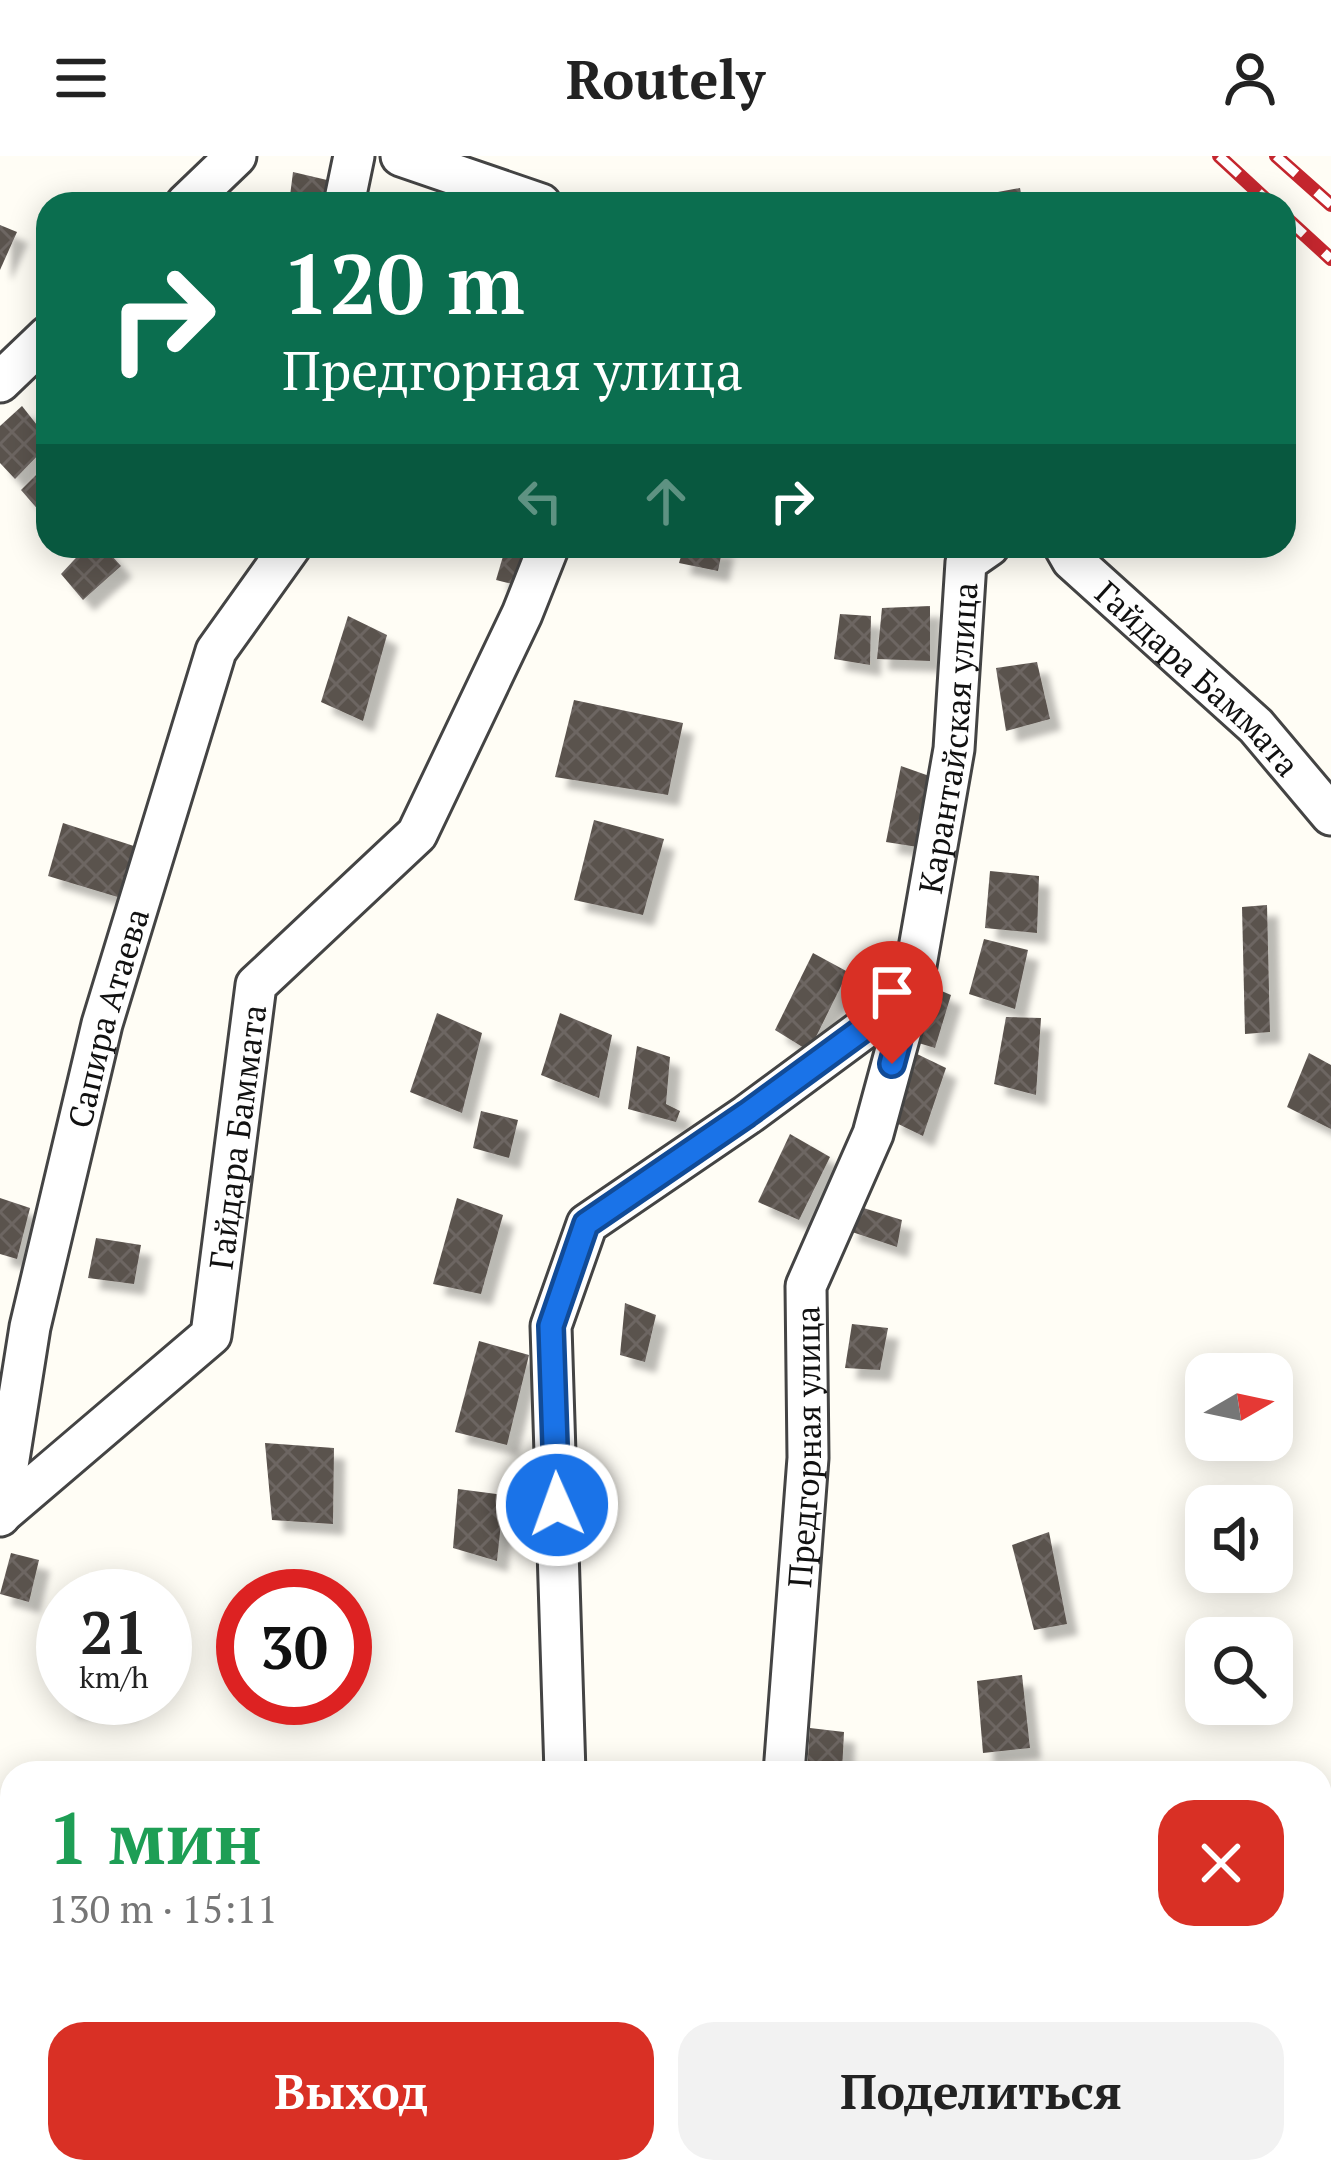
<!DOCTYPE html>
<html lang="ru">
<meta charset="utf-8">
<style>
:root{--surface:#fff;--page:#f2f2f2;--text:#222;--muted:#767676;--accent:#d93025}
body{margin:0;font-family:"PT Serif",serif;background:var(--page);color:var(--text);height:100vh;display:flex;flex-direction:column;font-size:45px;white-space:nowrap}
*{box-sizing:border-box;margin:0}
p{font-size:39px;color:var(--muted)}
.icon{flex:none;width:66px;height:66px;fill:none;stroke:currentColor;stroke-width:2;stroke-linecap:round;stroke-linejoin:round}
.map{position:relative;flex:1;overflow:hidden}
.drawer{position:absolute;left:0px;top:1605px;width:1332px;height:423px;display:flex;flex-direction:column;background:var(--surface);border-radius:36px 36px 0 0;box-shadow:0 6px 30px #0003}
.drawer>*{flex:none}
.top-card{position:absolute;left:36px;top:36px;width:1260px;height:366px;border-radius:36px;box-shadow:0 6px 30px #0003;background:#0b6e4f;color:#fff;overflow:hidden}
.needle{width:78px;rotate:81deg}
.fabs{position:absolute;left:1185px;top:1197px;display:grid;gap:24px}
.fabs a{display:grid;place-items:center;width:108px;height:108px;border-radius:24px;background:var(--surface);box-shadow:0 6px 30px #0003;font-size:60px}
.speed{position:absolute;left:36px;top:1413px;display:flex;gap:24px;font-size:60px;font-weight:700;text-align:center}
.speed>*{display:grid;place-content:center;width:156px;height:156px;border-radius:50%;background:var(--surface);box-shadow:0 6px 30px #0003;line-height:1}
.speed small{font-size:30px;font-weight:400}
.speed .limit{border:18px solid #d22;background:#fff;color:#111}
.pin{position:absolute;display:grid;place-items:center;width:102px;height:102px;color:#fff;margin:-123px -51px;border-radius:50% 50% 50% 0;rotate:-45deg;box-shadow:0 0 12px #0007}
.pin .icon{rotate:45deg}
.me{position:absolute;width:132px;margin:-66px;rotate:358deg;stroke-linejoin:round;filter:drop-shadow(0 0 9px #0008)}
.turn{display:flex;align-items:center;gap:42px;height:252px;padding:0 48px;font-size:54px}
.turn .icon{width:156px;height:156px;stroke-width:2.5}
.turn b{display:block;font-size:84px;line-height:102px}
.lanes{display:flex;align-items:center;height:114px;padding:0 48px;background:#0003;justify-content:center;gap:60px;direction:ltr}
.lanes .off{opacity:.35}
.round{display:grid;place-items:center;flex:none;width:126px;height:126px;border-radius:36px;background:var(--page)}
.summary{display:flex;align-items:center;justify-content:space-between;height:204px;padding:0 48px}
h1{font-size:72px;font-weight:600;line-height:90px;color:#1e9e55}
.action{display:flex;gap:24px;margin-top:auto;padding:24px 48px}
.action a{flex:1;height:138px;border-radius:36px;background:var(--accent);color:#fff;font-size:48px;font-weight:600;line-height:138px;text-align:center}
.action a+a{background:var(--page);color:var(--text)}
header{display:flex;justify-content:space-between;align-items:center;height:156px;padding:0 48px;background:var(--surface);font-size:54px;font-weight:600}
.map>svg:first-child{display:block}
</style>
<header><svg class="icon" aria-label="menu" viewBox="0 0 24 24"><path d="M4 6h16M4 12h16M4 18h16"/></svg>Routely<svg class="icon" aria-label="person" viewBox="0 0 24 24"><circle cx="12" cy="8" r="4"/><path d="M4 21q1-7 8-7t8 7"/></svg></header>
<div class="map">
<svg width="1331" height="2026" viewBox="0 0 1331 2026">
<defs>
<pattern id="building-cross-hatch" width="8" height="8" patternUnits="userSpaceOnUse" patternTransform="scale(3)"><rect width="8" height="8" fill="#5a524d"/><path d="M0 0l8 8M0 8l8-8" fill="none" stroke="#6d6662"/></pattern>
<filter id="shadow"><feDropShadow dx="11" dy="11" stdDeviation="3" flood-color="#0004"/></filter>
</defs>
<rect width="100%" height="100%" fill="#fffdf5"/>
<!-- building -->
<g fill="url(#building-cross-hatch)" filter="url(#shadow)">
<polygon points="293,16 327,24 323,48 289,48"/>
<polygon points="1020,32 1023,48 961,48 960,43"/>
<polygon points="0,69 17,76 0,114"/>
<polygon points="22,250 48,283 48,289 15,323 0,307 0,270"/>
<polygon points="48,307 48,365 21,334"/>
<polygon points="87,390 103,390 121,410 83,444 61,418"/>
<polygon points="506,390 538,390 525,431 496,424"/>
<polygon points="684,390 723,390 718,415 679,407"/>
<polygon points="930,450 930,505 877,503 882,452"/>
<polygon points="840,458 871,460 870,509 834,503"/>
<polygon points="348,460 387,479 363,565 321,546"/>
<polygon points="1037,506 1050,563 1006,575 996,512"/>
<polygon points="574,544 683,567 668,639 555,621"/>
<polygon points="901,610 935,622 924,692 886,686"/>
<polygon points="594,664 664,683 643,759 574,744"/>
<polygon points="63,667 140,692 121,742 48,720"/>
<polygon points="990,715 1039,720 1037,777 985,772"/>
<polygon points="1267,749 1270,876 1245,878 1242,751"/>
<polygon points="984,783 1028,794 1015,853 969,838"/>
<polygon points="813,797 848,816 809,895 775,874"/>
<polygon points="925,828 951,839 935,892 912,885"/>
<polygon points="437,857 482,877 462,957 410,936"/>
<polygon points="560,857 612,879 599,942 541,919"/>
<polygon points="1006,861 1041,862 1036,939 994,928"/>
<polygon points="637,890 670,901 666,948 680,955 676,966 628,953"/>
<polygon points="915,897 946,912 923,980 890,964"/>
<polygon points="1309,897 1331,909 1331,973 1287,951"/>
<polygon points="481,955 518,964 509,1002 473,992"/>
<polygon points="790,978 830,1001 799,1064 758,1046"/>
<polygon points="0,1042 30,1052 17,1103 0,1098"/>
<polygon points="457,1042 503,1059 481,1138 433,1128"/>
<polygon points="854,1049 902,1064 897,1091 846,1074"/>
<polygon points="96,1082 141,1089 134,1128 88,1122"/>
<polygon points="625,1147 656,1159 645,1206 620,1199"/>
<polygon points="852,1168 888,1172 880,1214 845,1212"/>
<polygon points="479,1185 529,1199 507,1289 455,1276"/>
<polygon points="265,1287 334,1292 333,1368 272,1364"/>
<polygon points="458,1333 504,1339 497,1405 453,1392"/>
<polygon points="1049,1376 1067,1468 1034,1474 1012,1389"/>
<polygon points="11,1397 39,1404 29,1446 0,1438"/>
<polygon points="1022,1519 1030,1592 983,1597 977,1525"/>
<polygon points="67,1542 126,1542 126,1553 67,1550"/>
<polygon points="810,1572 844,1576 842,1615 807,1613"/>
<polygon points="320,2016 380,2016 379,2026 319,2026"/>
</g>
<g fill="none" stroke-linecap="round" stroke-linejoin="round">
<!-- minor casing -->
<g stroke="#444" stroke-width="45">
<g id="minor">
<polyline points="401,0 541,48"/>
<polyline points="186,48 236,0"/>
<polyline points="344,48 354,0"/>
<polyline points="0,226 48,180"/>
<path id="s1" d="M1064,390l8,14 184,166 75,89"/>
<path id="s2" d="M0,1359l211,-180 45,-350 161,-151 105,-220 27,-68"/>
<path id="s3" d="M0,1360l30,-189 72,-303 114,-373 75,-105"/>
<path id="s4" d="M565,1617l-14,-447 36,-102 160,-109 164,-121 43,-245 12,-187 23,-16"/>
<path id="s5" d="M784,1617l24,-315 -2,-172 67,-152 38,-140"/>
<polyline points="814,2016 814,2026"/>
<polyline points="555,2026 556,2016"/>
</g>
</g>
<!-- minor -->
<use href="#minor" stroke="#fff" stroke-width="39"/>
<!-- rail casing -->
<g stroke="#c4262e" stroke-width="14">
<g id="rail">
<polyline points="1219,0 1271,48"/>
<polyline points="1276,0 1331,49"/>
<polyline points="1284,60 1331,103"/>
</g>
</g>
<!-- rail -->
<use href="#rail" stroke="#fff" stroke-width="9" stroke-dasharray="27" stroke-linecap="butt"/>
</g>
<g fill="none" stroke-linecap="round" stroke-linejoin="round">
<!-- route casing -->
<g stroke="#114b97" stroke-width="30">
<polyline id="route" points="557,1349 551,1170 586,1068 747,958 911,838 892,908"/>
</g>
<!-- route -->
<use href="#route" stroke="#1a73e8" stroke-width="21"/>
</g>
<g text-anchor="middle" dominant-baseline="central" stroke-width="12" stroke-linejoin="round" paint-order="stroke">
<!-- street labels -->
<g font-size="33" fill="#111" stroke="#fff">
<text stroke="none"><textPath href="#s1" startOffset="189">Гайдара Баммата</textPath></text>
<text stroke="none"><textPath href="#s4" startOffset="1212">Карантайская улица</textPath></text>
<text stroke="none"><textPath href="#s3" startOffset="510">Сапира Атаева</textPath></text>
<text stroke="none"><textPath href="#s2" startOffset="477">Гайдара Баммата</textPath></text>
<text stroke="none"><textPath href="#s5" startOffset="327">Предгорная улица</textPath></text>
</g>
</g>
</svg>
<div class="fabs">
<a><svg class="needle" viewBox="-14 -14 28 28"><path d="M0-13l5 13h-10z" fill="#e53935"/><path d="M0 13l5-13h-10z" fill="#767676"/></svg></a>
<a><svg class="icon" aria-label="sound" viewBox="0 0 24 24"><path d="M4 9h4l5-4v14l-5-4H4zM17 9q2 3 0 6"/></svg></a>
<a><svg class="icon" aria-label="search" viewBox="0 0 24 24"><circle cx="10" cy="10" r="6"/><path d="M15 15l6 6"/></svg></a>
</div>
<div class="speed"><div>21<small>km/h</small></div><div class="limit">30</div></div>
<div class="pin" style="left:892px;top:908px;background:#d93025"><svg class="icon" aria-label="arrive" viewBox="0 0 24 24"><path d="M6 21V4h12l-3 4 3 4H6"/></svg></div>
<svg class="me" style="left:557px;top:1349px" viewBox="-20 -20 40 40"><circle r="17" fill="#1a73e8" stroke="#fff" stroke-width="3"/><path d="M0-11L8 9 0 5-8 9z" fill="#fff"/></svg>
<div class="top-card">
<div class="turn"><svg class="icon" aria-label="right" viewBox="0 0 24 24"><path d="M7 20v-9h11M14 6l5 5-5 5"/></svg><div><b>120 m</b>Предгорная улица</div></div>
<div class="lanes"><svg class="icon off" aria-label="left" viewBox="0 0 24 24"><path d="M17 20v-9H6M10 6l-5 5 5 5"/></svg><svg class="icon off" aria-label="ahead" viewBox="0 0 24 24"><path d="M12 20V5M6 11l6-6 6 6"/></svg><svg class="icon" aria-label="right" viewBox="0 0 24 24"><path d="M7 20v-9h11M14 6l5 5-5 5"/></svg></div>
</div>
<section class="drawer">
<div class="summary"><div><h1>1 мин</h1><p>130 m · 15:11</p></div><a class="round" style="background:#d93025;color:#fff"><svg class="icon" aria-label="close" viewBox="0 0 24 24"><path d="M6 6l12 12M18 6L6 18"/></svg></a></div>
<div class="action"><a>Выход</a><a>Поделиться</a></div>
</section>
</div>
